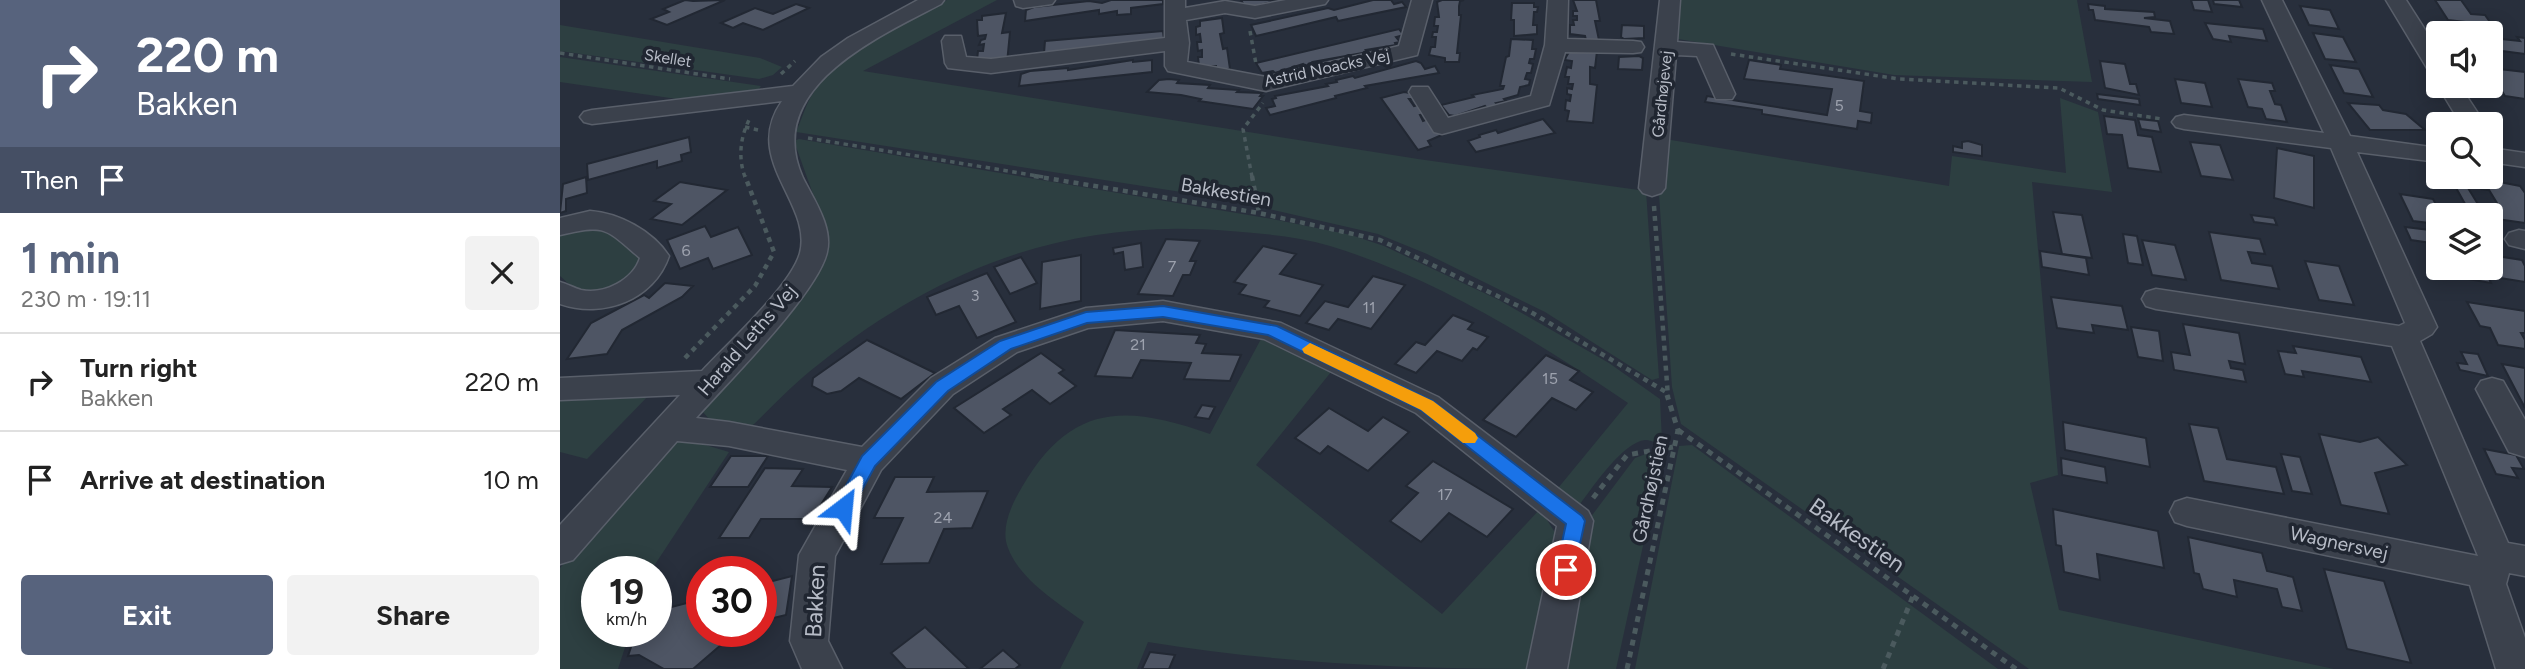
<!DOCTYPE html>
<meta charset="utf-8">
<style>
:root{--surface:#fff;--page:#f2f2f2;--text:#222;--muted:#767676;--line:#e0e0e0;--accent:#57637d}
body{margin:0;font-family:Figtree,sans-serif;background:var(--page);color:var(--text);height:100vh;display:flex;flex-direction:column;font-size:26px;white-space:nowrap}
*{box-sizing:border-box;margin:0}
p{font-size:23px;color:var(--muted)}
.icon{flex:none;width:38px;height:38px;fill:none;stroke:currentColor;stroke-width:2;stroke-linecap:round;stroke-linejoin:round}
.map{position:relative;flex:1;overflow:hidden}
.drawer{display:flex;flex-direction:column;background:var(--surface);width:560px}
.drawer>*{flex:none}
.banner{background:#57637d;color:#fff;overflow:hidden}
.fabs{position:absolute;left:1866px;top:21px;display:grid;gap:14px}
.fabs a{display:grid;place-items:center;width:77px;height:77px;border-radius:7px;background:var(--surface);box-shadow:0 4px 18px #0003;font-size:35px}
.speed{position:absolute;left:21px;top:556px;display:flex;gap:14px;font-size:35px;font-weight:700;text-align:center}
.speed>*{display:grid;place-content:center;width:91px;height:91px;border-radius:50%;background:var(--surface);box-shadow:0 4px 18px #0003;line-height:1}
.speed small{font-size:18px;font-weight:400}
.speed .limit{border:10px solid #d22;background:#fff;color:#111}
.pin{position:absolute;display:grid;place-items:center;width:60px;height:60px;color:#fff;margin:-30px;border:4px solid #fff;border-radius:50%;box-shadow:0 2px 7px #0007}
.me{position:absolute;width:77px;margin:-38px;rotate:29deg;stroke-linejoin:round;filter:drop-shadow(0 0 5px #0008)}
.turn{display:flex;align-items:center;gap:24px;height:147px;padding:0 21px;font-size:32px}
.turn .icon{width:91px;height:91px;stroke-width:2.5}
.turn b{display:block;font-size:49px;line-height:60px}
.then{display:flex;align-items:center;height:66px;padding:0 21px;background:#0003;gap:14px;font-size:26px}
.round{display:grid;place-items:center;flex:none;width:74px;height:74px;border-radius:7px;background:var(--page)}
.summary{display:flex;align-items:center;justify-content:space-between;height:119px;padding:0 21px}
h1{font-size:42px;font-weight:700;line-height:52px;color:var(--accent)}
.button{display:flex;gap:14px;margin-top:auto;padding:14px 21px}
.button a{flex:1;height:80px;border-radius:7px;background:var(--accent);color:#fff;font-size:28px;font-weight:700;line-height:80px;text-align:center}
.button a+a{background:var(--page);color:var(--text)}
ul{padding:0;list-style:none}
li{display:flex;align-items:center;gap:21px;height:98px;padding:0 21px;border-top:2px solid var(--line)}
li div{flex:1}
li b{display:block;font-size:26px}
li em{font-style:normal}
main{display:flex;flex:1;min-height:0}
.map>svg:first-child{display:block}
</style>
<main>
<section class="drawer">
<div class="banner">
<div class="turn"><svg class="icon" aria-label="right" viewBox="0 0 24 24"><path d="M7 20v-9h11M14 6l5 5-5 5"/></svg><div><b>220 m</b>Bakken</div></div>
<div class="then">Then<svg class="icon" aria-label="arrive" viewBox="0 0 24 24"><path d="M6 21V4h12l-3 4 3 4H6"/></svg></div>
</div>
<div class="summary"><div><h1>1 min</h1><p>230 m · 19:11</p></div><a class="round"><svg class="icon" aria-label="close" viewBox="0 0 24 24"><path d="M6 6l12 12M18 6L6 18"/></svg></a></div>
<ul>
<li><svg class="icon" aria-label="right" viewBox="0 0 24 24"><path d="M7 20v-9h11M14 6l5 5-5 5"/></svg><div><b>Turn right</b><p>Bakken</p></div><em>220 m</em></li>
<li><svg class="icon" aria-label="arrive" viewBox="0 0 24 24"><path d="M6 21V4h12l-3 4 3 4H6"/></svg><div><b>Arrive at destination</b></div><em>10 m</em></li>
</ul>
<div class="button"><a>Exit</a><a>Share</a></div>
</section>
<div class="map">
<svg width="1965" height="669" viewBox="0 0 1965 669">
<rect width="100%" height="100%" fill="#282f3c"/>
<!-- green -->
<g fill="#2d3f41">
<path d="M387,0h50l-134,71 555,88 228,32 13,187 -7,2 -107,-68 -118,-58 -49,-20 -152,-35 -430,-67c6,-13 10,-29 18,-40 29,-46 86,-68 133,-92z"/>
<polygon points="1120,0 1517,0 1532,82 1334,75 1118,39"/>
<polygon points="0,25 200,58 222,67 213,75 199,79 0,51"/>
<polygon points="0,57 201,86 198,90 117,99 0,82"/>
<polygon points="1500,98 1538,112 1552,192 1472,182 1498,475 1470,483 1499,610 1774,669 1469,669 1121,424 1112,387 1099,194 1105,139 1389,186 1392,156 1506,173"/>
<path d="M239,139l473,80 79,16 33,11 115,54 110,63 51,36 2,42c-8,3 -10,-1 -17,-1 -22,2 -52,47 -65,64h-10l-16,-11 74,-90c-93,-63 -190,-124 -298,-157 -33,-10 -66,-12 -100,-15 -157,-14 -288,35 -411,133 -24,18 -45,41 -66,61l-42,-4 -10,-11 126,-177 -33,-92z"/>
<path d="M42,227l38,28 2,7c-9,21 -47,35 -69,25 -4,-2 -9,-8 -13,-11v-43z"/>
<path d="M701,339l70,33 -75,93 186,149 98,-105 23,36 -26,124c-130,0 -260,-6 -389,-27l-11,27h-77l24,-47c-26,-19 -64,-42 -76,-74 -8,-20 4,-44 14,-61 49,-84 103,-83 188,-53z"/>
<polygon points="92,392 27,459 0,452 0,399"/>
<polygon points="129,440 169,452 90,572 37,572 37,632 70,632 58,669 0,669 0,568 90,464 114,443"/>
<polygon points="1132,445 1408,647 1438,669 1075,669 1119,446"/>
<polygon points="1086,454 1099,454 1102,459 1056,669 999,669 1027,522 1075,458"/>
</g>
<!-- building -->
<g fill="#4e5564" stroke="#222833" stroke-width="2">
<polygon points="125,0 133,1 165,0 107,25 91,19 109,12 103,9"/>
<polygon points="551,0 603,0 603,4 571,8 571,14 557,15 557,11 539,14 539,10 465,21 466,10 474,7 529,1 542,3"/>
<polygon points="681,0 719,0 689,8 685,7"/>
<polygon points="831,0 834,4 842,2 846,7 778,21 776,17 696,36 691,25 768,8 774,10 813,0"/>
<polygon points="882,0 904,0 900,1 899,6 899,15 901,15 897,53 900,53 899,62 885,62 885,58 869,55 871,47 875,47 876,37 872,37 873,32 877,32 878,26 874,26 875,17 879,17 877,2"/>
<polygon points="1013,0 1036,0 1040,21 1035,21 1039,40 1026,40 1025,36 1010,34 1010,25 1014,25 1013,20 1017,20 1017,16 1013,16 1013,11 1017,11"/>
<polygon points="1631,0 1648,0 1652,12 1634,10"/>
<polygon points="1653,0 1679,0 1682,7 1654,4"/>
<polygon points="1875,0 1901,0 1911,14 1925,15 1932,25 1888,20"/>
<polygon points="952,3 974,3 974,7 978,7 977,12 974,12 973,25 977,25 977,34 954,36 954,20 951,20"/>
<polygon points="236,4 249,8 203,30 183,23 173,28 161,23 195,8 213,14"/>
<polygon points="1528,4 1545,6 1545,9 1594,12 1595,17 1584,18 1610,21 1614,34 1591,32 1589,27 1535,20 1533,10 1529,10"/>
<polygon points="1740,6 1770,10 1779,29 1749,25"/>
<polygon points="446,13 442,33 450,32 447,63 417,60 418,51 423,51 424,44 419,45 421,40 425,39 426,35 418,36 417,20 422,20 422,16"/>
<polygon points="662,18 664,33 660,34 663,49 667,48 670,69 656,71 656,66 639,66 638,57 642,57 642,50 638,51 637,42 641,42 640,34 636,35 636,27 640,26 640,21"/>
<polygon points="1645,23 1703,29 1707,41 1669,36 1671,42 1653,39"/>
<polygon points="1062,25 1084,26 1084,38 1064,39 1061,37"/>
<polygon points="839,29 844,35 836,37 840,42 835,43 836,45 806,50 808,52 753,62 755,64 744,66 743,64 715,73 713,71 702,73 696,63"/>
<polygon points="603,31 604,40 484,53 485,41"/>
<polygon points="1753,33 1783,37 1796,62 1765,59"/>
<polygon points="1957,37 1965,38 1965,54 1942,51 1932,38 1960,41"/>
<polygon points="951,39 973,40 972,49 976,49 974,59 970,59 969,63 973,64 971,73 967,73 965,79 970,80 969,85 960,87 958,95 944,99 946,101 936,103 938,105 927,108 925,106 895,116 889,115 881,105 914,97 912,95 943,89 944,86 940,86 946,57 949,56"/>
<polygon points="1037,51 1035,68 1030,67 1030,84 1037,85 1033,123 1007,121 1009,111 1005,110 1006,100 1010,101 1011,95 1007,94 1007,88 1012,89 1013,84 1008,84 1009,77 1005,77 1007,67 1011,68 1012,61 1005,60 1006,57 1009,52"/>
<polygon points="1079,56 1083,58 1082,70 1058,69 1059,57"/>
<polygon points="573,60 573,62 592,60 592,72 459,86 461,74 470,71 508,68 508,70"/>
<polygon points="1189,60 1221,65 1220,69 1304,81 1300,111 1312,113 1311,123 1298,121 1297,129 1202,114 1202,110 1145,102 1147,96 1267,115 1272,89 1184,79"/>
<polygon points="856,61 861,63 865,69 875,66 879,73 805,86 807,88 775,96 776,98 710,115 706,108 715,106 712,99 716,98 715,96 768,86 766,84 777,82 776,80 793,76 795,78"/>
<polygon points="1540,61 1565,64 1570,84 1576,84 1579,95 1545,88"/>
<polygon points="1770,65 1799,69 1813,97 1784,93"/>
<polygon points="1930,68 1965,72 1965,99 1945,96 1938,85 1930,84"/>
<polygon points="609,79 619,80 617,83 650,85 648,88 679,90 677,92 702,93 700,96 703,96 693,109 639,101 641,99 621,95 587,92 599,80"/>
<polygon points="1615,79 1645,83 1652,107 1621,103"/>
<polygon points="1678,79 1712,83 1715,91 1710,91 1715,104 1721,105 1727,122 1706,119 1702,109 1688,107"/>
<polygon points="844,92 850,93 853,99 849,99 854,106 858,105 865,114 860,115 863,121 868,119 877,125 884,134 868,141 871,146 858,150 821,98"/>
<polygon points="1537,94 1579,99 1580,105 1538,99"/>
<polygon points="1788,103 1819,105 1823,110 1846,114 1865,130 1810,130"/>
<polygon points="1544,116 1575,120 1578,135 1592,137 1601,172 1568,168 1562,135 1547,134"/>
<polygon points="983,119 995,133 916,152 908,141 920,137 919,135 936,130 938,133"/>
<polygon points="1578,119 1598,121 1601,132 1581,129"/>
<polygon points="129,137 131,152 121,155 122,161 97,168 97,161 28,180 27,164"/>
<polygon points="1408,141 1422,145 1422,156 1393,152 1393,146 1402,148 1402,142"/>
<polygon points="1630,142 1660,145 1673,180 1641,176"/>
<polygon points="1717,148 1754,156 1754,208 1714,198"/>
<polygon points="26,177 27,193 6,199 6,211 0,213 3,184"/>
<polygon points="1914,177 1960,186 1965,193 1965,223 1930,218 1921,205 1940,208 1929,190 1921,189"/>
<polygon points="120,182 167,190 122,225 91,219 111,204 94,201"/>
<polygon points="1895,186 1908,188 1924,214 1909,211"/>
<polygon points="1840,194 1873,199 1878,208 1910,212 1912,215 1878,215 1878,224 1853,221"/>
<polygon points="1493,212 1522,215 1532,258 1502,254"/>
<polygon points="1691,215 1714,218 1717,225 1694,222"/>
<polygon points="145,226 151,237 178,227 192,255 153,269 148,258 120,269 107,240"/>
<polygon points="1845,227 1878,231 1878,244 1851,240"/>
<polygon points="1649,232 1700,239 1705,254 1688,252 1692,263 1712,266 1719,289 1661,280"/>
<polygon points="1563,234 1577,236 1583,265 1568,263"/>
<polygon points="606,239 640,241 630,261 636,261 630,275 623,275 613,296 578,294"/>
<polygon points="1582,240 1615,245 1626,280 1592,275"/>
<polygon points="581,243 583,267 565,270 563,252 554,254 553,248"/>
<polygon points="703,246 736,254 720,274 763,285 740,316 704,307 709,301 679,294 686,285 674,282"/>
<polygon points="1480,251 1526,258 1529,275 1482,267"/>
<polygon points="521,255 521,301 480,309 482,262"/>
<polygon points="1930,255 1962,260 1965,266 1965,282 1928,276 1931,283 1903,278 1900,273 1880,268 1930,268"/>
<polygon points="461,257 477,283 450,294 434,267"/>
<polygon points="1745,261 1779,266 1794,305 1759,300"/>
<polygon points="427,273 456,322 417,338 399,306 376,315 367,297"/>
<polygon points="813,276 845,285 811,329 778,319 769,330 746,323 765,301 788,307"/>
<polygon points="105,283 133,286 122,297 62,330 47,354 7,359 31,323 84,295 89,298"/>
<polygon points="1491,297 1562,306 1568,330 1532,325 1534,333 1497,328"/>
<polygon points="1907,302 1965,311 1965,333 1961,333 1965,340 1965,349 1938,345 1930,328 1920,326"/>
<polygon points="893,315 913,323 908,329 928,337 917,350 913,348 902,361 877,351 856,373 835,364 856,342 865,345"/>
<polygon points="1623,324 1679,333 1685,364 1669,361 1671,368 1683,370 1686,382 1614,370 1611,352 1630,355"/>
<polygon points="1571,327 1599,331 1603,361 1578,357"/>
<polygon points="555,330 640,335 636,343 646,344 642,353 681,355 670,381 624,379 631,363 581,360 572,378 535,376"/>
<polygon points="307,340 375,373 341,399 299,378 281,391 267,394 252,386 253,378"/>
<polygon points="1733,346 1801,357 1811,382 1742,371 1744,377 1725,374 1718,351 1736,353"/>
<polygon points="1901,352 1918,354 1928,376 1900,370 1897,363 1907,364"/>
<polygon points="481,353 504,370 499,373 516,386 490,404 472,390 443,409 451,415 424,433 394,408"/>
<polygon points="986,355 1019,371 1010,380 1033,392 1016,410 992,398 956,437 923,420"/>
<polygon points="1942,364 1965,368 1965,408"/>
<polygon points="642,405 655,407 649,419 635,417"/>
<polygon points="769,408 808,431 823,417 849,432 808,471 768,446 760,454 735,438"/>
<polygon points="1503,422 1586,438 1590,467 1505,450"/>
<polygon points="1629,424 1658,428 1667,459 1716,467 1724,494 1644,481"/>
<polygon points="1759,434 1800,442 1818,437 1847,465 1815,473 1829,514 1781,505"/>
<polygon points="1924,449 1956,455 1964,469 1952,468 1958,478 1936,474"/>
<polygon points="1721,454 1740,457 1752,494 1732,491"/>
<polygon points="171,456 208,456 188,487 150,487"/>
<polygon points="1501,458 1545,467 1547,483 1502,475"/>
<polygon points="873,461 953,509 927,537 889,513 861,542 830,521 858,493 846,486"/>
<polygon points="205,468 243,469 232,486 272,487 252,519 201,519 189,538 159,538"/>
<polygon points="335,477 374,477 367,492 428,491 412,528 384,529 369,563 321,564 343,518 314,518"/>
<polygon points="1493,509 1598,531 1604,568 1537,554 1540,580 1504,572 1501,546 1496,545"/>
<polygon points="1628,537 1702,553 1707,571 1733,577 1742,611 1722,607 1717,589 1674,580 1677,597 1643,589 1639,574 1634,573"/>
<polygon points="1764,569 1824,581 1851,663 1787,649"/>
<polygon points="232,576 226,615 201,621 201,584"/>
<polygon points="142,599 142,632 176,632 133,669 104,669 79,655 68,656 76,632 96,632 96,611"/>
<polygon points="365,627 409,669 346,669 331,653"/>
<polygon points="443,650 460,665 455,669 420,669"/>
<polygon points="590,652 615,655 609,669 582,669"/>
</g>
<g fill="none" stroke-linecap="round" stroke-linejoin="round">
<!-- minor casing -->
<g stroke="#595f6a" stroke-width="3">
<g id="minor">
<path d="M358,0h26l-3,4c-63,33 -179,84 -138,174 11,22 30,49 24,74 -9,41 -100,131 -131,166l33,4 133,25 69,-69 64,-40 91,-30 77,-7 118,22 157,74 150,114 5,10 -26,148h-40l30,-143 -141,-113 -152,-74 -101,-18 -75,7 -71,24 -64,42 -72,76 -46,86 -7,85 14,28h-40l-12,-28 9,-86 48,-85 -118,-24 -52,-5 -104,119 -13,4v-39l120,-130 -120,5v-22l142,-7c25,-27 89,-85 98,-118 13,-50 -59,-93 -18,-152l-190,23 -8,-2 -4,-5 4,-5 8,-2 201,-24 28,-29 27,-19z"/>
<polygon points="454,0 495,0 492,4 463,8 456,6"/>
<polygon points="605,0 625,0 625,8 665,1 695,6 726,0 768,0 765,4 695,18 665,13 626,20 629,43 627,62 706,77 839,46 852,0 872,0 857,55 706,91 608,71 605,66 605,51 431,73 388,68 385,63 382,41 385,36 401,36 406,57 431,59 605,38"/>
<polygon points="988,0 1008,0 1007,39 1073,41 1081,42 1084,47 1081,52 1073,53 1005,52 989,105 882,134 874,132 849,92 852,87 868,87 888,118 971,96 985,45"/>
<polygon points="1100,0 1120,0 1117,42 1153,45 1175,94 1172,99 1156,99 1137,56 1116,55 1105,188 1101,193 1092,196 1083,193 1079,188"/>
<polygon points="1702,0 1722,0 1790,136 1878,148 1878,162 1797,152 1877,327 1872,334 1860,341 1948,543 1965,546 1965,576 1949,573 1946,584 1965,638 1965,669 1936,669 1910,585 1627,526 1615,522 1610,512 1615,502 1627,498 1918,556 1832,346 1596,309 1586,306 1582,299 1586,292 1596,289 1839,326 1845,323 1771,148 1624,129 1616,127 1612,122 1616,117 1624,115 1764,133"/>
<polygon points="1826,0 1846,0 1878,50 1878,75 1870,73"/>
<polygon points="1878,86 1900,86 1925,124 1901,124"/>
<polygon points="1930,148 1965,153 1965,167 1930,162"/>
<path d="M30,211c29,2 63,20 79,45 -15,44 -66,63 -109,48v-22c7,2 14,6 21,8 23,5 52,-10 59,-32 -35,-30 -34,-34 -80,-23v-17z"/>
<polygon points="1959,230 1965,231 1965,249 1949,245 1945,239 1949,233"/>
<polygon points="1932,378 1943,381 1965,420 1965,457 1949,452 1916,389 1921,381"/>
</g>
</g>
<!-- path-far2 -->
<g stroke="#4b5a5e" stroke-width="3.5" stroke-dasharray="4.5 4.5" stroke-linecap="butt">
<polyline points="690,31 696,64"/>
<polyline points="0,53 170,79"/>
<polyline points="1171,54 1339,79 1499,88 1543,110 1602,119"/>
<polyline points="221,74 235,61"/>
<polyline points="185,127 198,130"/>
<polyline points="248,138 484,177"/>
<path d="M185,177c-7,-19 -5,-40 5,-59"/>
<polyline points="692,177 683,129 703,103"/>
</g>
<!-- path-far1 -->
<g stroke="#4b5a5e" stroke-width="4.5" stroke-dasharray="5 5" stroke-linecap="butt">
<polyline points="474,176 699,213 820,240 969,311 1106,392"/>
<polyline points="692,176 699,213"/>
<polyline points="1094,206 1108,397"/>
<polyline points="125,358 195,286 214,252 185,176"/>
</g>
<!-- path -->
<g stroke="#4b5a5e" stroke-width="5" stroke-dasharray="6 6" stroke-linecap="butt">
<polyline points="1118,430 1456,669"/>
<polyline points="1033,498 1067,455 1113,447"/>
<polyline points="1067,669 1118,430 1107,395"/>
<polyline points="1323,669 1353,596"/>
</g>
<!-- minor -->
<use href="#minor" fill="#3b414c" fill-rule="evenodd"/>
</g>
<!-- route -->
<polygon fill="#1a73e8" stroke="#114b97" stroke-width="2" points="603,306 717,326 873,401 1022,516 1025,521 1013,576 1006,579 999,576 996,570 1006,524 861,410 708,335 603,317 527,323 451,349 388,391 315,466 289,514 283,516 276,514 274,508 302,456 376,382 440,341 526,312"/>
<!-- slow -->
<polygon fill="#f59e0b" points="750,343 873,401 915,433 918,438 915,443 903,443 861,410 744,353 742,349"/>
<g text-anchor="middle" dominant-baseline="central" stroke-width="7" stroke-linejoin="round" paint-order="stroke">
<!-- far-street labels -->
<g font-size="16" fill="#b7bcc7" stroke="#202631">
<text transform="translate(108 58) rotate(9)">Skellet</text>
<text transform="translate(767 68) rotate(-12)">Astrid Noacks Vej</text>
<text transform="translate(1102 94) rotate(-84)">Gårdhøjevej</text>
</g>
<!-- number labels -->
<g font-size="16" fill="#9da2ae">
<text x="1279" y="105">5</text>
<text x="126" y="250">6</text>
<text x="612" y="266">7</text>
<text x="415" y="295">3</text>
<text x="809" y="307">11</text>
<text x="578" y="344">21</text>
<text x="990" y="378">15</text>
<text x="885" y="494">17</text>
<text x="383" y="517">24</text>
</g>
<!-- street labels -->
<g font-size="19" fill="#b7bcc7" stroke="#202631">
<text transform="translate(666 192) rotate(10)">Bakkestien</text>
<text transform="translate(187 340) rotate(-49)">Harald Leths Vej</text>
<text transform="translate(1090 489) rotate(-78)">Gårdhøjstien</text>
<text transform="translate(1779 543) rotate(12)">Wagnersvej</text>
</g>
<!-- near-street labels -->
<g font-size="23" fill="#b7bcc7" stroke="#202631">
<text transform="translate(1297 535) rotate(35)">Bakkestien</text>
<text transform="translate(255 601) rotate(-87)">Bakken</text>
</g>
</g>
</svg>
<div class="fabs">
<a><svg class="icon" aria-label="sound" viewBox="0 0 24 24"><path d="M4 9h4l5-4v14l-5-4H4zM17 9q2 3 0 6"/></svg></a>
<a><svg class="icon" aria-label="search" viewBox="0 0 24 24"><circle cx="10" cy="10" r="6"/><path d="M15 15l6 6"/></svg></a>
<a><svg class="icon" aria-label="layers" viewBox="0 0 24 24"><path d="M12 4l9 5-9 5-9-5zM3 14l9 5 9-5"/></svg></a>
</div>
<div class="speed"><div>19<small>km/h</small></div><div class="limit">30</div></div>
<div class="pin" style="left:1006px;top:570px;background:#d93025"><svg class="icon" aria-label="arrive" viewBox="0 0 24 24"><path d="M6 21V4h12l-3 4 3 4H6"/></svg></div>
<svg class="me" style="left:283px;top:508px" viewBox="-20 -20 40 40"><path d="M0-17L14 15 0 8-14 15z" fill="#1a73e8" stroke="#fff" stroke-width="4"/></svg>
</div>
</main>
